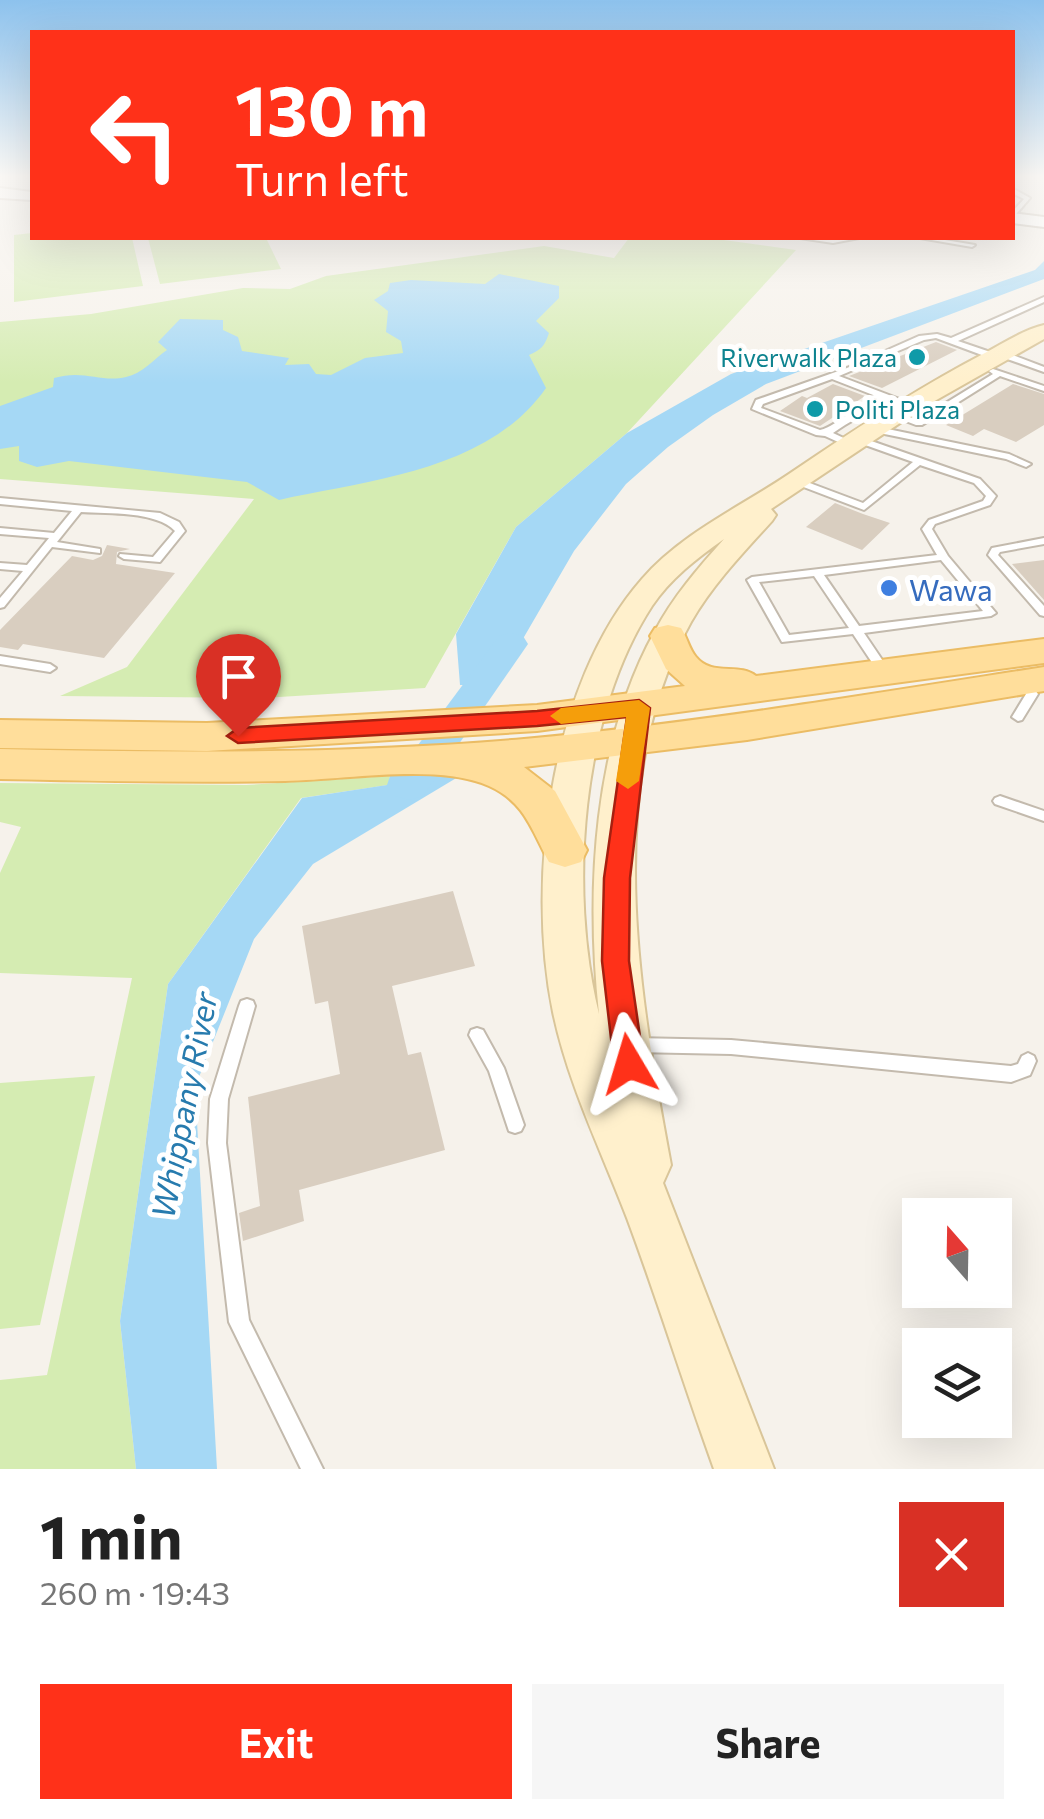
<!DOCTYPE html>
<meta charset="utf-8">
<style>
:root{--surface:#fff;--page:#f6f6f6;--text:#222;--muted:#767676;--accent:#ff3119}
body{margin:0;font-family:Commissioner,sans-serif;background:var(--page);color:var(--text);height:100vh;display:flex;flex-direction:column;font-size:38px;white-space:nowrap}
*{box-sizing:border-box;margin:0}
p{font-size:32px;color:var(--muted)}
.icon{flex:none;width:55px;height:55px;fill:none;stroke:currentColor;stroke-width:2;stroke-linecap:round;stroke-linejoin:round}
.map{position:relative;height:1469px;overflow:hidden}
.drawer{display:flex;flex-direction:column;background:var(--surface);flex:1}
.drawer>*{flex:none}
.banner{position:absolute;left:30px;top:30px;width:985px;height:210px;border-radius:0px;box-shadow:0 10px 40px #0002;background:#ff3119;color:#fff;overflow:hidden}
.needle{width:65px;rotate:340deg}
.controls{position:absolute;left:902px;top:1198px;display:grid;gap:20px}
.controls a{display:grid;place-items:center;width:110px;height:110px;border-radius:0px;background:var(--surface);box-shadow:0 10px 40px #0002;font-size:50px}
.pin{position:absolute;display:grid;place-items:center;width:85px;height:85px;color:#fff;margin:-102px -42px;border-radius:50% 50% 50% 0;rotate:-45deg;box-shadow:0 0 10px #0007}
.pin .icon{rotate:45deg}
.me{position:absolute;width:110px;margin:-55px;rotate:353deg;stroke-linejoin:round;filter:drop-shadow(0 0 8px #0008)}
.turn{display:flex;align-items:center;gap:35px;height:210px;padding:0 40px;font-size:45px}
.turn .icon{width:130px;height:130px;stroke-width:2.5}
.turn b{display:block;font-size:70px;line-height:85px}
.round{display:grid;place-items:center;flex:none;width:105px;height:105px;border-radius:0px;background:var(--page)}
.headline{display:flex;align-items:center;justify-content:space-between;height:170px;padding:0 40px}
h1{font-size:60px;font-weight:700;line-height:75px}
.action{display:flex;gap:20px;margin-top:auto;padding:20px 40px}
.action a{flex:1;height:115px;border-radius:0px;background:var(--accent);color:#fff;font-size:40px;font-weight:700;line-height:115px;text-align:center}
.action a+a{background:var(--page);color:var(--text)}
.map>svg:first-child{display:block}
</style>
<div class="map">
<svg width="1044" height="1469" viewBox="0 0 1044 1469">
<rect width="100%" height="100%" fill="#f6f2eb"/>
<!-- green -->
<g fill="#d5ecb2">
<polygon points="32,233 32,238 132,238 143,286 14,302 14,235"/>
<polygon points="148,238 266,238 281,269 160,284"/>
<polygon points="629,238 709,238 796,250 627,433 516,527 425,688 263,698 60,696 127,667 254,499 0,479 0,322 91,314 243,288 290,289 326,276 544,246 614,258"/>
<polygon points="390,776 388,785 301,798 168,984 120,1321 136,1469 0,1469 0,1380 47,1375 132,978 0,973 0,873 21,827 0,822 0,783 246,785"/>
<polygon points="95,1076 40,1325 0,1329 0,1083"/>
</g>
<!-- water -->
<g fill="#a5d8f5">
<polygon points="1044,261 1044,279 766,384 713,415 668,447 626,484 574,551 496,685 460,685 456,634 516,527 627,433 731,374 1035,270"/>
<path d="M499,274l60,12v12l-23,23 13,12c-5,14 -7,16 -20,22l17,33c-58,83 -176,92 -267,112l-32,-18 -178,-21 -32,6 -18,-6v-15l-19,3v-43l53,-19 1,-9c30,-9 47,5 72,-1 16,-3 28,-18 41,-27l-9,-8 22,-23 43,1v10l15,7 4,14 47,7 -4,7 24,-1 7,10 15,1 34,-17 38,-5 -2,-12 -15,-9 2,-21 -14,-11 14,-9 2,-8 21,-3 74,4z"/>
<polygon points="463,774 313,864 254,939 195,1087 217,1469 136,1469 120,1321 168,984 302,798 387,785 390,776"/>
</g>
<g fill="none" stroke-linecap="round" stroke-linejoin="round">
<!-- river -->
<polygon fill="#a5d8f5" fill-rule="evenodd" points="511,633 523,636 528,644 423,796 409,800 395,796 389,786 395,776 499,636"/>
</g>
<!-- building -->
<g fill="#d9cec0">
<polygon points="936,342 957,350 882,388 849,376"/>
<polygon points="833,384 865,396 820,426 780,411 802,396 807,398"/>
<polygon points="1013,384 1044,394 1044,425 1016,442 984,429 973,436 946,425"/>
<polygon points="835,503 863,514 890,523 862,550 806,527"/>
<polygon points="107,545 130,549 117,552 116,564 175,573 104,658 23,644 18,650 0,647 0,630 72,556 93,560 102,556"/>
<polygon points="1044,560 1044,600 1012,564"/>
<polygon points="453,891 475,966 392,986 408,1055 421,1052 445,1150 299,1190 304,1221 243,1241 239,1213 260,1206 248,1097 340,1074 328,1001 315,1004 302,926"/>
</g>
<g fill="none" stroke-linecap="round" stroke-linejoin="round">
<!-- service casing -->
<g stroke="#c3baad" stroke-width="4">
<g id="service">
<polygon points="1012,188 1030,198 1012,219 1012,212 1024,199 1012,193"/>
<polygon points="800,238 859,238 833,243"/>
<polygon points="920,238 933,238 975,245 972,247"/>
<path d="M1044,297v5l-86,39 38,13v4h-6l-54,-20 -12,2 -85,36 71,27v4h-6l-72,-28 -69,25 -2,4 59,22c10,-2 18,-10 28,-15 24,-12 47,-4 70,5l75,-46 -4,-3 4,-2 51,17v5l-44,-15 -78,49h-6c-39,-15 -48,-17 -83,8l17,8 1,2 -4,3 -22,-10 -9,-1 -64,-26 4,-9 91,-32 72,-32 18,-2 14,4z"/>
<polygon points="996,351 1002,351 1044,367 1044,372 996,355"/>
<polygon points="873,426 1009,454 1031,464 1026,467 1006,459 870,431 869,429"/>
<path d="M857,436l123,43 16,17 -6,9 -55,19 -3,5 16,27 48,57 -5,3 -127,17 27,40 -6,4 -4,-1 -28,-42 -71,8 -35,-62 5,-3 185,-22 -15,-26 7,-9 54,-19 3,-5 -12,-13 -54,-18 -56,45 -71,-27v-4h6l64,24 50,-41 -59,-21 -1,-2zM941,560l42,51 -124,15 -35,-51zM814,576l35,52 -60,7 -30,-53z"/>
<path d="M0,498l160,15 19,9 6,9 -25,31 -36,-3 -5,-3 1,-2 33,3 22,-26c-18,-20 -67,-17 -94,-19l-24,30 43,7v4l-48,-6 -48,60 -4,1v-10l23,-27 -23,-2v-6l27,2 22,-27 -49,-4v-6l54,5 18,-22 -72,-7z"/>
<polygon points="1044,538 1044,544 1000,552 998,555 1044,606 1044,616 1040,615 988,555 992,548"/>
<polygon points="0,656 50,664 56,668 50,672 0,664"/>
<polygon points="1023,679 1027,680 1038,694 1022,720 1018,721 1012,717 1026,694 1017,683"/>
<polygon points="1000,796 1044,811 1044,821 995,804 993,801 995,798"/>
<polygon points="247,999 253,1001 255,1006 228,1099 226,1143 249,1320 323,1469 301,1469 229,1322 208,1143 210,1099 239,1006 241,1001"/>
<polygon points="477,1028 483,1030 504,1068 524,1125 521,1131 515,1133 509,1131 489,1071 469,1035 471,1030"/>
<polygon points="634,1038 731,1040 1011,1066 1018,1064 1022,1056 1028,1053 1034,1056 1036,1061 1030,1075 1011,1082 731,1054 634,1052 628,1050 626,1045 628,1040"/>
</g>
</g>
<!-- tertiary casing -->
<g stroke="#c3baad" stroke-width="4">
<g id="tertiary">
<polygon points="0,188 32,192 32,200 0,198"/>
<polygon points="1012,213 1044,217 1044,227 1012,223"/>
</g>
</g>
<!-- secondary casing -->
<g stroke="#d9c599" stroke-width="4">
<path id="secondary" d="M1044,325v14l-120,68 -153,102 5,6 -4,6c-29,32 -59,63 -81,101 -90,161 -52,372 -20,543l-8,18 111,286h-60c-30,-83 -56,-168 -87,-251 -26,-68 -59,-134 -74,-206 -27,-133 -3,-328 89,-433 40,-46 98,-72 147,-105 63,-43 127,-85 194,-120 19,-10 40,-24 61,-29zM724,539c-26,29 -51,58 -69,92 -62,112 -69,258 -56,383 -31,-124 -18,-299 53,-408 18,-27 45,-48 72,-67z"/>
</g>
<!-- primary casing -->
<g stroke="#ebbc64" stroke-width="4">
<g id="primary">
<path d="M668,625l13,3c6,9 8,21 15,29 16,20 43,5 60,19l288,-37v24l-507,68 -330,20 -207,-3v-28l207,3 330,-18 148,-19 -19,-17 -16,-33 5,-8z"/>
<path d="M1044,667v24l-297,49 -223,27 31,24 32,59 -6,12 -16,5 -16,-5c-17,-31 -24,-60 -60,-76 -51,-23 -145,-6 -204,-5 -95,2 -190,0 -285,-2v-30c175,4 350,5 524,-10 175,-16 347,-45 520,-72z"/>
</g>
</g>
<!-- service -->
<use href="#service" fill="#fff" fill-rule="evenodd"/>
<!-- tertiary -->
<use href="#tertiary" fill="#fff" fill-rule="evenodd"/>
<!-- secondary -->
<use href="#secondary" fill="#fff0cc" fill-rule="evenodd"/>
<!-- primary -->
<use href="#primary" fill="#ffde9b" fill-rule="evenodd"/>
</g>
<!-- sky -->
<linearGradient id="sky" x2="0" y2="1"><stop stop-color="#8dc2ed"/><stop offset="0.46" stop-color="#fbf9f6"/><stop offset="1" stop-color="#fbf9f6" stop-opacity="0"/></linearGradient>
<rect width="1044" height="383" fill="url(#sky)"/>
<!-- route -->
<polygon fill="#ff3119" stroke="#a62010" stroke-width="2.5" points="639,700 650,708 630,878 629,961 644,1064 640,1074 629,1078 618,1074 614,1064 602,961 604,878 627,717 537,726 238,743 227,736 238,728 537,711"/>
<!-- slow -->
<polygon fill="#f59e0b" points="639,700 650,708 639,781 628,789 616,781 626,717 561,724 550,716 561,708"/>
<!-- markers -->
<g fill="#0f9aa8" stroke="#fff" stroke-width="4">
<circle cx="917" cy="357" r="10"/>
<circle cx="815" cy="409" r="10"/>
</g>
<circle fill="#3f7fe0" stroke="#fff" stroke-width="4" cx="889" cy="588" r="10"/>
<g text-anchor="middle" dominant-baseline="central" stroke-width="10" stroke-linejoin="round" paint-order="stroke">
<!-- far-culture labels -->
<g font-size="25" fill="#0d838f" stroke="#fff" text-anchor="end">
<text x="897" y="357">Riverwalk Plaza</text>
<text x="835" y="409" text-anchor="start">Politi Plaza</text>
</g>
<!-- shop labels -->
<g font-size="30" fill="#366cbe" stroke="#fff" text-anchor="start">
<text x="909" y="588">Wawa</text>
</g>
<!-- water labels -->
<g font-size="32" font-style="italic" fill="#277bae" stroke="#fff">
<text transform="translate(183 1105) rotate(-79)">Whippany River</text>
</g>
</g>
</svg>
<div class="controls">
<a><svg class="needle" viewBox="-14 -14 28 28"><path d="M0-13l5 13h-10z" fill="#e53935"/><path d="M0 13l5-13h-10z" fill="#767676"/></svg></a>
<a><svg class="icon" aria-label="layers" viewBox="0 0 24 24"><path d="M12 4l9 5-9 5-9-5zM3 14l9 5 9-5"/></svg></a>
</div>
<div class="pin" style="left:238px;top:736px;background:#d93025"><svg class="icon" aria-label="arrive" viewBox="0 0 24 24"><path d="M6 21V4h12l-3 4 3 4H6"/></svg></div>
<svg class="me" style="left:629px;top:1064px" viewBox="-20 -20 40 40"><path d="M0-17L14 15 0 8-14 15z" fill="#ff3119" stroke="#fff" stroke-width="4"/></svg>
<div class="banner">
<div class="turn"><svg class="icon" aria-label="left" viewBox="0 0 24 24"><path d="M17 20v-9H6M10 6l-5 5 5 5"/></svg><div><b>130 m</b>Turn left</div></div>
</div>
</div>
<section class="drawer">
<div class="headline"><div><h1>1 min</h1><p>260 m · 19:43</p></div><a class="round" style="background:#d93025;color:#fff"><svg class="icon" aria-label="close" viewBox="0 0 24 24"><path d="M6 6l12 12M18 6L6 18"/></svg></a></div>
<div class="action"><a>Exit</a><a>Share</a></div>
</section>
